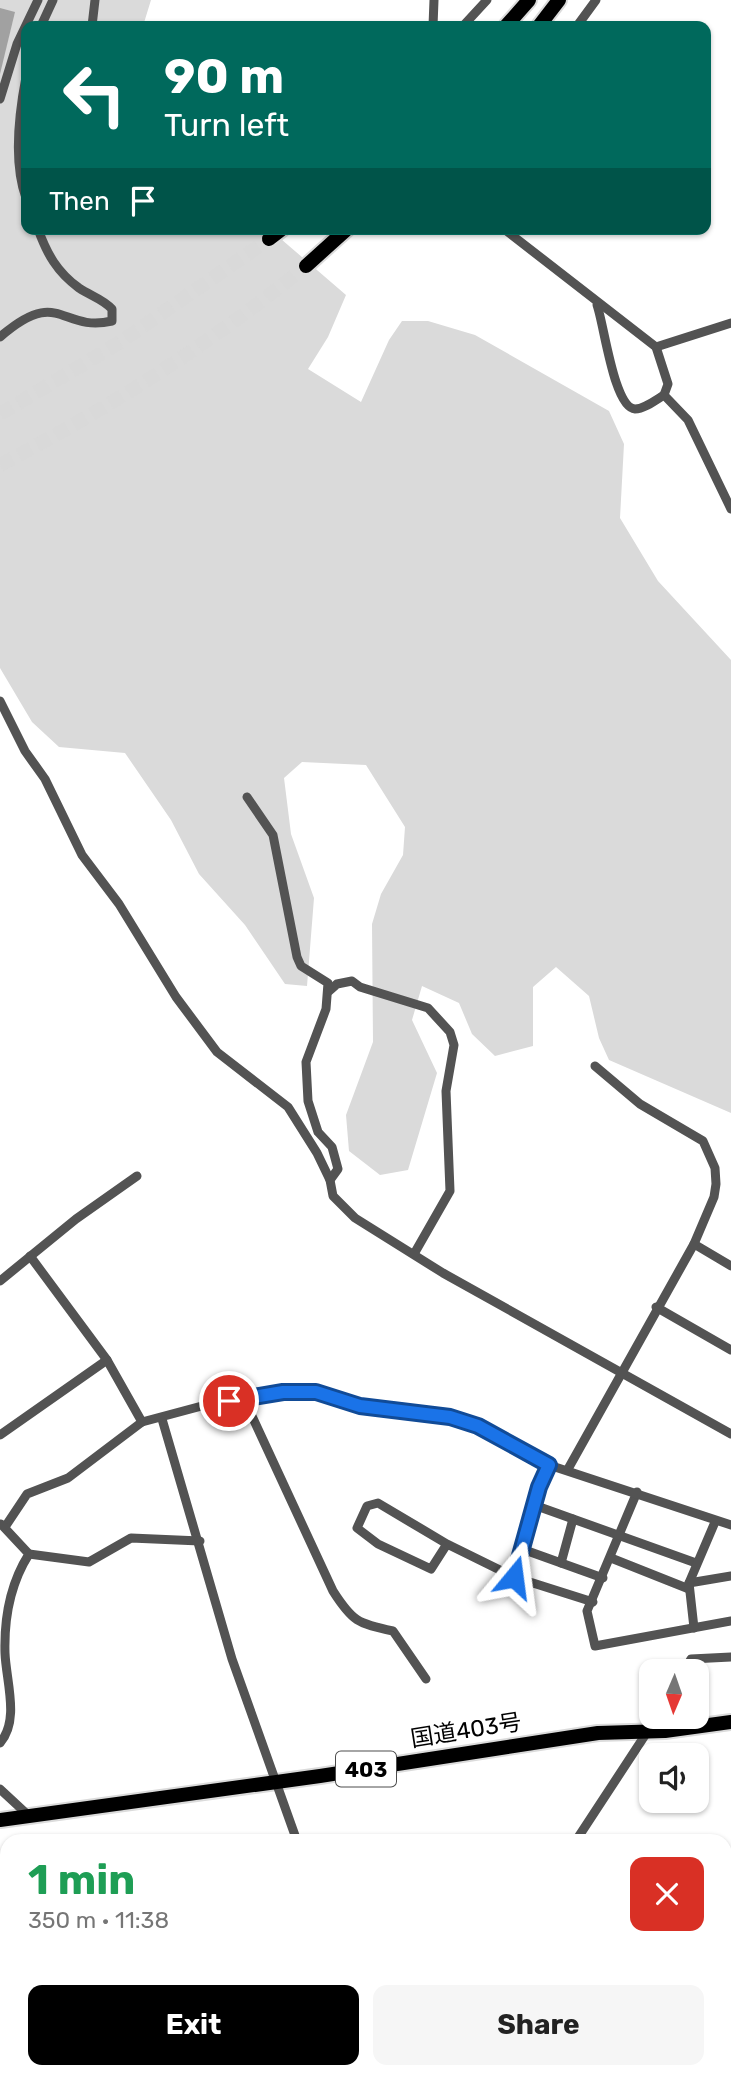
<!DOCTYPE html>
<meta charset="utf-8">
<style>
:root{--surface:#fff;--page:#f6f6f6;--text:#222;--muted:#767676;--accent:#000}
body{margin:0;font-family:Rubik,"Noto Sans JP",sans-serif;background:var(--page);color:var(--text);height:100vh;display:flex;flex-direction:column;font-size:26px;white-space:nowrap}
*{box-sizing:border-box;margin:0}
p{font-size:23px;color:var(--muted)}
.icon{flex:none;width:38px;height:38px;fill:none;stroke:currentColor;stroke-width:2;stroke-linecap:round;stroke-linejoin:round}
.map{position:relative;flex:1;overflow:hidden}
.drawer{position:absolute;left:0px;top:1834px;width:732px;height:245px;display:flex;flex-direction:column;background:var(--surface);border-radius:21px 21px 0 0;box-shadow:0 2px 5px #0004}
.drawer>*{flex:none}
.hud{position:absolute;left:21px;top:21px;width:690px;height:214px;border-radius:14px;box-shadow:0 2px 5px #0004;background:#00695c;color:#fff;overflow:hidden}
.needle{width:46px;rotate:182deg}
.controls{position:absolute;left:639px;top:1659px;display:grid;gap:14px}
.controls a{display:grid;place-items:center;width:70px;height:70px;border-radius:14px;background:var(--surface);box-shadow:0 2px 5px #0004;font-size:35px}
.pin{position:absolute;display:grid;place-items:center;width:60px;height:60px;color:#fff;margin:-30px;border:4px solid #fff;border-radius:50%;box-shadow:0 2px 7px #0007}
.me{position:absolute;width:77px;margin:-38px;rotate:16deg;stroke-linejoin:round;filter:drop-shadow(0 0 5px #0008)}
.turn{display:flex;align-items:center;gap:24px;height:147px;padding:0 28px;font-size:32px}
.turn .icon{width:91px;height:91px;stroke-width:2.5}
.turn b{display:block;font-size:49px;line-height:60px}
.then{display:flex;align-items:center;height:66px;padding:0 28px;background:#0003;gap:14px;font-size:26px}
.round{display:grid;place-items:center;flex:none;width:74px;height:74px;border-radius:14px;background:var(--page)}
.overview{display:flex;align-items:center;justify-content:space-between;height:119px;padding:0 28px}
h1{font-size:42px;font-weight:700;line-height:52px;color:#1e9e55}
.cta{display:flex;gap:14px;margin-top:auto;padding:14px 28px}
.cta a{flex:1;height:80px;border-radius:14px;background:var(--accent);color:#fff;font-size:28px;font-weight:700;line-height:80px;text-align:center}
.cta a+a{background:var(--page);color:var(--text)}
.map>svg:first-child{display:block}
</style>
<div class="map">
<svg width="731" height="2079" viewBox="0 0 731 2079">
<rect width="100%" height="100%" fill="#fff"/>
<!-- green -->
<polygon fill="#dadada" points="0,0 151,0 143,26 26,26 26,229 265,229 274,233 346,295 328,337 308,369 361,402 389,340 402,321 428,321 475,335 609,411 624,444 620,518 658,581 731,660 731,1113 609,1060 599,1038 589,996 556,967 533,987 533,1046 495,1056 472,1034 459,1003 422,986 412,1020 437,1073 408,1170 380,1175 349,1151 346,1115 373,1042 372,924 381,894 403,855 405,827 366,765 302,762 284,778 291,834 314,898 307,986 285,984 245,925 199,874 171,820 125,753 59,747 32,722 0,668"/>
<!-- water -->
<g fill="#a1a1a1">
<polygon points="0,8 15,12 0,74"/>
<polygon points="7,1908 7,1999 0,1999 0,1910"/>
<polygon points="188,2072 275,2072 282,2079 196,2079"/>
<polygon points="323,2072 385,2072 386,2079 321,2079"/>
</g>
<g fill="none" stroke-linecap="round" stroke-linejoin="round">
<!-- stream -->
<g stroke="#a1a1a1" stroke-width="2.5">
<polyline points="439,2072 444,2079"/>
<polyline points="496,2079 503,2072"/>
</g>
<!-- highway-tunnel -->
<g stroke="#d9d9d9" stroke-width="14" stroke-dasharray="14 7" stroke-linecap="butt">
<polyline points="0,414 122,341 269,239"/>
<path d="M0,465c109,-57 210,-121 306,-199"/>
</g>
<!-- highway casing -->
<g stroke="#dbdbdb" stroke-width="18">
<g id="highway">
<polyline points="506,26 529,0"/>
<polyline points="539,26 559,0"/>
<polyline points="269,239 282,229"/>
<polyline points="306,266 347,229"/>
<polyline points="0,1820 320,1776 598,1733 665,1731 731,1722"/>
</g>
</g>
<!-- minor -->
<g stroke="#535353" stroke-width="9">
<polyline points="41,26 53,0"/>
<polyline points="92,26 95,0"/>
<polyline points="433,26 434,0"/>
<polyline points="463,26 487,0"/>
<polyline points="577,26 596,0"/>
<path d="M26,77c-7,36 -13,85 0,121"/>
<polyline points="0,99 17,44 38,0"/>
<polyline points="504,229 656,347 668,384 664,395 688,420 731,509"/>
<path d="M597,305c7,19 17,103 38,104 9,0 21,-9 29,-14"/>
<path d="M0,337c60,-52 60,-4 112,-16v-12c-9,-10 -21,-13 -33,-21 -22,-16 -32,-34 -41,-59"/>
<polyline points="656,347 731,323"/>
<polyline points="0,701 25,751 45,779 82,855 119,904 176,997 217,1052 288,1107 317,1153 330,1180 333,1196 355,1218 443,1273 731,1434"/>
<polyline points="247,797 273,835 297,957 301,966 328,983 326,1009 306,1062 308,1101 318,1132 332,1147 338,1169 330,1180"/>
<polyline points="329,991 337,984 352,981 360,987 428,1008 450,1032 454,1045 446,1091 450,1191 414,1254"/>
<polyline points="694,1244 731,1266"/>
<polyline points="30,1256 107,1360 142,1422"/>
<polyline points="0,1281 76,1219 137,1176"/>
<polyline points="656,1307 731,1350"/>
<path d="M244,1399l89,192c19,30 25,33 60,40l33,48"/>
<polyline points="162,1419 232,1659 297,1841"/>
<polyline points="0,1435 107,1360"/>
<polyline points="568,1469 694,1244 714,1197 716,1184 715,1168 703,1141 640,1104 595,1066"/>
<polyline points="637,1492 587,1611 595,1646 731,1621"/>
<polyline points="534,1505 696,1563"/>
<polyline points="5,1527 27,1494 68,1478 142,1422 213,1403 283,1392 316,1392 360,1406 450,1417 478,1426 549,1465 731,1525"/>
<polyline points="447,1544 431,1569 378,1544 357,1528 367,1506 378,1503 447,1544 514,1577 539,1487 549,1465"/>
<polyline points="522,1549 603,1578"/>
<polyline points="29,1554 89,1562 131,1538 200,1541"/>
<polyline points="611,1558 689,1589"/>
<polyline points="561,1563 573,1519"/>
<polyline points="514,1577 593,1602"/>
<polyline points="689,1583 731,1576"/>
<polyline points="694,1628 689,1583 715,1522"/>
<polyline points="684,1671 691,1659 731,1657"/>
<path d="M0,1743c20,-23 6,-62 5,-90 -1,-35 5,-69 24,-99l-28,-30"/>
<polyline points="0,1789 28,1815"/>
<polyline points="577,1839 657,1717"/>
<polyline points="0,1870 7,1870"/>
<polyline points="724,1931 731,1932"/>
</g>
<!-- highway -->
<use href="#highway" stroke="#000" stroke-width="14"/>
</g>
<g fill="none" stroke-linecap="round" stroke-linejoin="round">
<!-- route casing -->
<g stroke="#114b97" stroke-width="18">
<polyline id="route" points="229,1401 283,1392 316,1392 360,1406 450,1417 478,1426 549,1465 539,1487 514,1577"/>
</g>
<!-- route -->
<use href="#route" stroke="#1a73e8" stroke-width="12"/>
</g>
<g text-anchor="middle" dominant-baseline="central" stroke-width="7" stroke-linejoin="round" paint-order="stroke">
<!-- shield labels -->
<rect fill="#fff" stroke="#4c4c4c" stroke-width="2" x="336" y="1751.5" width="60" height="35" rx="5"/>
<g font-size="21" font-weight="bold" fill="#000">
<text x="366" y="1769">403</text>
</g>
<!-- street labels -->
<g font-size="23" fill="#000" stroke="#fff">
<text transform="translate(466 1730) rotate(-9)">国道403号</text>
</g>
</g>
</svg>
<div class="controls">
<a><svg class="needle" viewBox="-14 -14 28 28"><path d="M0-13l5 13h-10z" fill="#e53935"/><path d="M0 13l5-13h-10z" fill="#767676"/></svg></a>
<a><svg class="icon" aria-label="sound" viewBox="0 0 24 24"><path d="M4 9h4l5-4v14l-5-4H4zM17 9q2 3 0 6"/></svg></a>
</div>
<div class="pin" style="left:229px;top:1401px;background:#d93025"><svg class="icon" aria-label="arrive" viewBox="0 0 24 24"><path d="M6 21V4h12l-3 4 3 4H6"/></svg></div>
<svg class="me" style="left:514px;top:1577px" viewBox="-20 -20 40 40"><path d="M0-17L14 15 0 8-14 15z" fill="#1a73e8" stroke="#fff" stroke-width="4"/></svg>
<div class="hud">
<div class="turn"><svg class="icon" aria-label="left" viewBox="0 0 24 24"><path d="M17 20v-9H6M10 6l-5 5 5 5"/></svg><div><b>90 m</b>Turn left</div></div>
<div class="then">Then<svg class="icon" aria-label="arrive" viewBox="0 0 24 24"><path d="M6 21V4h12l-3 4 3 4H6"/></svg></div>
</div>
<section class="drawer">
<div class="overview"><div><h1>1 min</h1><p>350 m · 11:38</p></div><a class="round" style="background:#d93025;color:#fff"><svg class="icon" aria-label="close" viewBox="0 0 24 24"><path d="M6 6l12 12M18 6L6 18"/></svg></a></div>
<div class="cta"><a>Exit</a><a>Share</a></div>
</section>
</div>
